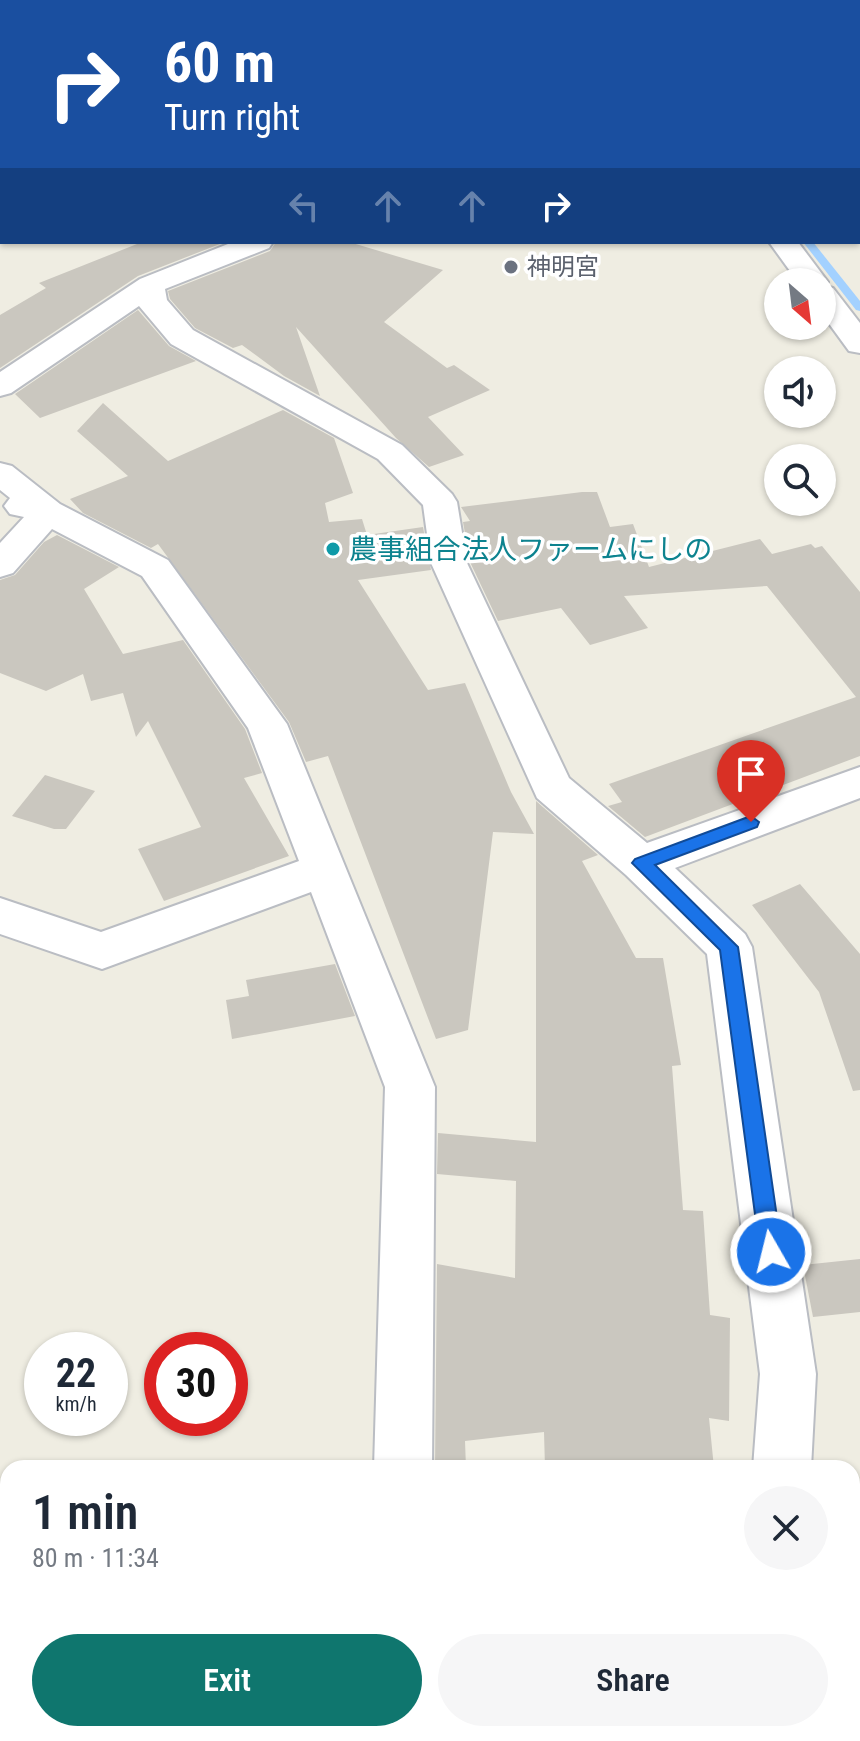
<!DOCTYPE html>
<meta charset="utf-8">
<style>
:root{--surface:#fff;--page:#f6f6f7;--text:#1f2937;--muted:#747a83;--accent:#0f766e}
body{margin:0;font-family:"Roboto Condensed","Noto Sans JP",sans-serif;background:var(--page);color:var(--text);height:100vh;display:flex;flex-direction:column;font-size:30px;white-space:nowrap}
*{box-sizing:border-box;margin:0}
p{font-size:26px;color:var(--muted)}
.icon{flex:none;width:44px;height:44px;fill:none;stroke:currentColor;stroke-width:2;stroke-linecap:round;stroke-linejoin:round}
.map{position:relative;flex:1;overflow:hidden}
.drawer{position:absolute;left:0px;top:1460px;width:860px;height:282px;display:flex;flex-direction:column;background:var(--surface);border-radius:24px 24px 0 0;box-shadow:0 2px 6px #0004}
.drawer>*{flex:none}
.guide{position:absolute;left:0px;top:0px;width:860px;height:244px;box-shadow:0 2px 6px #0004;background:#1a4fa0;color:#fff;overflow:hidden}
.needle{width:52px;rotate:152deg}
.fabs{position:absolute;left:764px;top:268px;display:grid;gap:16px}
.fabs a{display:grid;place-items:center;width:72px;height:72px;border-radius:50%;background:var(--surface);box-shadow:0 2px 6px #0004;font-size:40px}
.speed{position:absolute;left:24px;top:1332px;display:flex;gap:16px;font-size:40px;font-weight:700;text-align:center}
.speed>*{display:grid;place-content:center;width:104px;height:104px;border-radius:50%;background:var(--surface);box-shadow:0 2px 6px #0004;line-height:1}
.speed small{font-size:20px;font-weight:400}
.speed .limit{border:12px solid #d22;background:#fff;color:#111}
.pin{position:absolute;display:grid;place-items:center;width:68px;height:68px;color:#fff;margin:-82px -34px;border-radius:50% 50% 50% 0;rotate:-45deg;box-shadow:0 0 8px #0007}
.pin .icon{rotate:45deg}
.me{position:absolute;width:88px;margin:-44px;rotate:352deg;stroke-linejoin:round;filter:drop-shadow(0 0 6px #0008)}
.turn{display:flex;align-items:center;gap:28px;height:168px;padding:0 32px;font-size:36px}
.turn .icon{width:104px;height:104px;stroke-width:2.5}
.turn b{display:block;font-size:56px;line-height:68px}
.lanes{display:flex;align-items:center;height:76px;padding:0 32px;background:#0003;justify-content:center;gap:40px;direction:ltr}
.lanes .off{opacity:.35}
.round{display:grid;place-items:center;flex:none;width:84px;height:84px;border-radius:42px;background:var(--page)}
.overview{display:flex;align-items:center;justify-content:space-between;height:136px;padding:0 32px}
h1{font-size:48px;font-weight:600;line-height:60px}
.action{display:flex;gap:16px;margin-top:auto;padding:16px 32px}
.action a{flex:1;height:92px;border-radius:48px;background:var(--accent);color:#fff;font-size:32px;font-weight:600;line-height:92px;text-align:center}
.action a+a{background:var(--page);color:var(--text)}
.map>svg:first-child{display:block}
</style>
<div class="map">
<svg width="860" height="1741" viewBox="0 0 860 1741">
<rect width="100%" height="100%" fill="#efede2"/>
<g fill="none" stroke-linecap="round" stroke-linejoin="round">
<!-- stream -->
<g fill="#a3d1ff" fill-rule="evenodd">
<polygon points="506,0 516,0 518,2 508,2"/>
<rect x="0" y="77" width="2" height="6"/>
<polygon points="803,242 813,242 860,301 860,311 856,310"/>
</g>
</g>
<!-- building -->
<g fill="#cac7bf">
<polygon points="142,242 225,242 138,276 0,368 0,315 46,288 39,283"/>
<polygon points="276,242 349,242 443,270 384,322 447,368 454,365 490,390 428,417 464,455 429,467 396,438 296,327 320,396 284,376 242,345 233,348 195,328 170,299 168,291 270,251"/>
<polygon points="138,310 169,346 196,361 40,418 15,394"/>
<polygon points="103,403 168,461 283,410 334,438 353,493 325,503 329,522 362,519 367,535 423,527 431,570 358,580 428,690 465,683 511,792 534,834 493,832 468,1030 436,1039 328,756 306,762 289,722 158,544 151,548 83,513 70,499 128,476 77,431"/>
<polygon points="582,492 597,492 610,527 633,524 649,567 760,539 772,554 811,544 815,548 822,546 860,592 860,756 645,837 608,806 622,802 609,784 856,697 767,586 624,596 648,628 590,645 561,608 498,621 470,562 463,522 470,521 461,507"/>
<polygon points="57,535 119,567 84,589 123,654 183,640 245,729 262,773 244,778 289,856 164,901 138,849 201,827 148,721 136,737 123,693 91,701 83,674 46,691 0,673 0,580 15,575 44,542"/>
<polygon points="45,775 95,791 66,829 54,829 12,816"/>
<polygon points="536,801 598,855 582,861 636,958 663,958 681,1065 672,1066 683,1210 703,1211 710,1315 730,1318 729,1421 709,1418 714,1468 545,1468 544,1432 465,1441 466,1468 435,1468 437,1264 515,1278 516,1181 437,1174 438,1133 536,1142"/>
<polygon points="800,884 860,954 860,1090 853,1091 819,992 752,905"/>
<polygon points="335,964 355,1016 232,1039 226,1000 249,996 246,980"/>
<polygon points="860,1259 860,1312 813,1317 803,1265"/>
</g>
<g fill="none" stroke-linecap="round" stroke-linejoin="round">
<!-- street casing -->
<g stroke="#babdc3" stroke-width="4">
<g id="street">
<polygon points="462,0 486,0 487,2 463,2"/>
<rect x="0" y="92" width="2" height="16"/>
<polygon points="233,242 273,242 269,248 165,289 167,300 193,330 402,445 452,494 457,502 467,563 569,778 647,843 860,767 860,798 675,868 745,934 752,947 816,1374 811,1468 753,1468 760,1374 707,954 626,875 537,798 431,563 423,505 378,459 171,344 139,306 11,393 0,396 0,372 140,279"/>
<polygon points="769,242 798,242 828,282 825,286 833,288 860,323 860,353 849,351 822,314 822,282 798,282"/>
<polygon points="0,463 12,466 60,504 168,560 287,724 435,1087 432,1468 374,1468 385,1087 311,892 102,969 0,934 0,898 101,932 299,861 248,728 142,576 52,529 13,573 0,577 0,543 24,517 10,514 4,506 10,498 0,490"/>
<polygon points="0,1694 8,1695 8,1734 115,1734 118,1741 0,1741"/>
<polygon points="852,1725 859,1741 793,1741 790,1734 852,1734"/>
<polygon points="379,1734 482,1734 479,1741 376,1741"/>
</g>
</g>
<!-- street -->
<use href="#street" fill="#fff" fill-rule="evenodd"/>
</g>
<!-- route -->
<polygon fill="#1a73e8" stroke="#114b97" stroke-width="2" points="751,816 759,822 757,827 655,865 738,947 782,1252 779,1259 771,1262 764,1259 760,1252 720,950 632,863 635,859"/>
<!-- markers -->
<circle fill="#6b7280" stroke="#fff" stroke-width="3" cx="511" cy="267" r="8"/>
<circle fill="#0f9aa8" stroke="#fff" stroke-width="3" cx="333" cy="549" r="8"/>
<g text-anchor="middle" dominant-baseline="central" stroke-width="7" stroke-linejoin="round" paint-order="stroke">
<!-- far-worship labels -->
<g font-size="24" fill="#5b616d" stroke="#fff" text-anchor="start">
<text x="527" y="267">神明宮</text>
</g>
<!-- culture labels -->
<g font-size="28" fill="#0d838f" stroke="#fff" text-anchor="start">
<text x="349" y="549">農事組合法人ファームにしの</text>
</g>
</g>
</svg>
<div class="fabs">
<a><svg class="needle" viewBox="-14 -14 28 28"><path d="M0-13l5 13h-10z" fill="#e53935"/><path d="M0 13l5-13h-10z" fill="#747a83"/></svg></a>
<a><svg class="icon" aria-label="sound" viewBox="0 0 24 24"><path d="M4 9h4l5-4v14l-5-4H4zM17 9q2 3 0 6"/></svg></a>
<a><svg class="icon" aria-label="search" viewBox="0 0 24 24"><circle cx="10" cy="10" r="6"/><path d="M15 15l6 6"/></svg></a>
</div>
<div class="speed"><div>22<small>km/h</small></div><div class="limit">30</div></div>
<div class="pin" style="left:751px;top:822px;background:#d93025"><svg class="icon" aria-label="arrive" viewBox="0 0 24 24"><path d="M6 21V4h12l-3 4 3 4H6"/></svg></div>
<svg class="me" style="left:771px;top:1252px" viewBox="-20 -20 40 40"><circle r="17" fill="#1a73e8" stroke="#fff" stroke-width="3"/><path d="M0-11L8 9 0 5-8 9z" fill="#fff"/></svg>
<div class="guide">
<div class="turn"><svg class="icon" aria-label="right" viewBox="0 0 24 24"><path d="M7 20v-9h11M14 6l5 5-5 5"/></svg><div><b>60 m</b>Turn right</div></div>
<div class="lanes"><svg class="icon off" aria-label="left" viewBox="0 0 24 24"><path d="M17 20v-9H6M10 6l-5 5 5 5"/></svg><svg class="icon off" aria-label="ahead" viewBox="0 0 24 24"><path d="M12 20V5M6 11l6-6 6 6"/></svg><svg class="icon off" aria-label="ahead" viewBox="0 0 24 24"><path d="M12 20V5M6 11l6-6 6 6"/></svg><svg class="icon" aria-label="right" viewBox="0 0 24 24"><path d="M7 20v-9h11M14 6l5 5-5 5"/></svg></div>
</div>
<section class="drawer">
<div class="overview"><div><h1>1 min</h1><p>80 m · 11:34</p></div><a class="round"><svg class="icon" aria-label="close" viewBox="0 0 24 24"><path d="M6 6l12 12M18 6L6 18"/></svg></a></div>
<div class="action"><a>Exit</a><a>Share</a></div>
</section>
</div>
